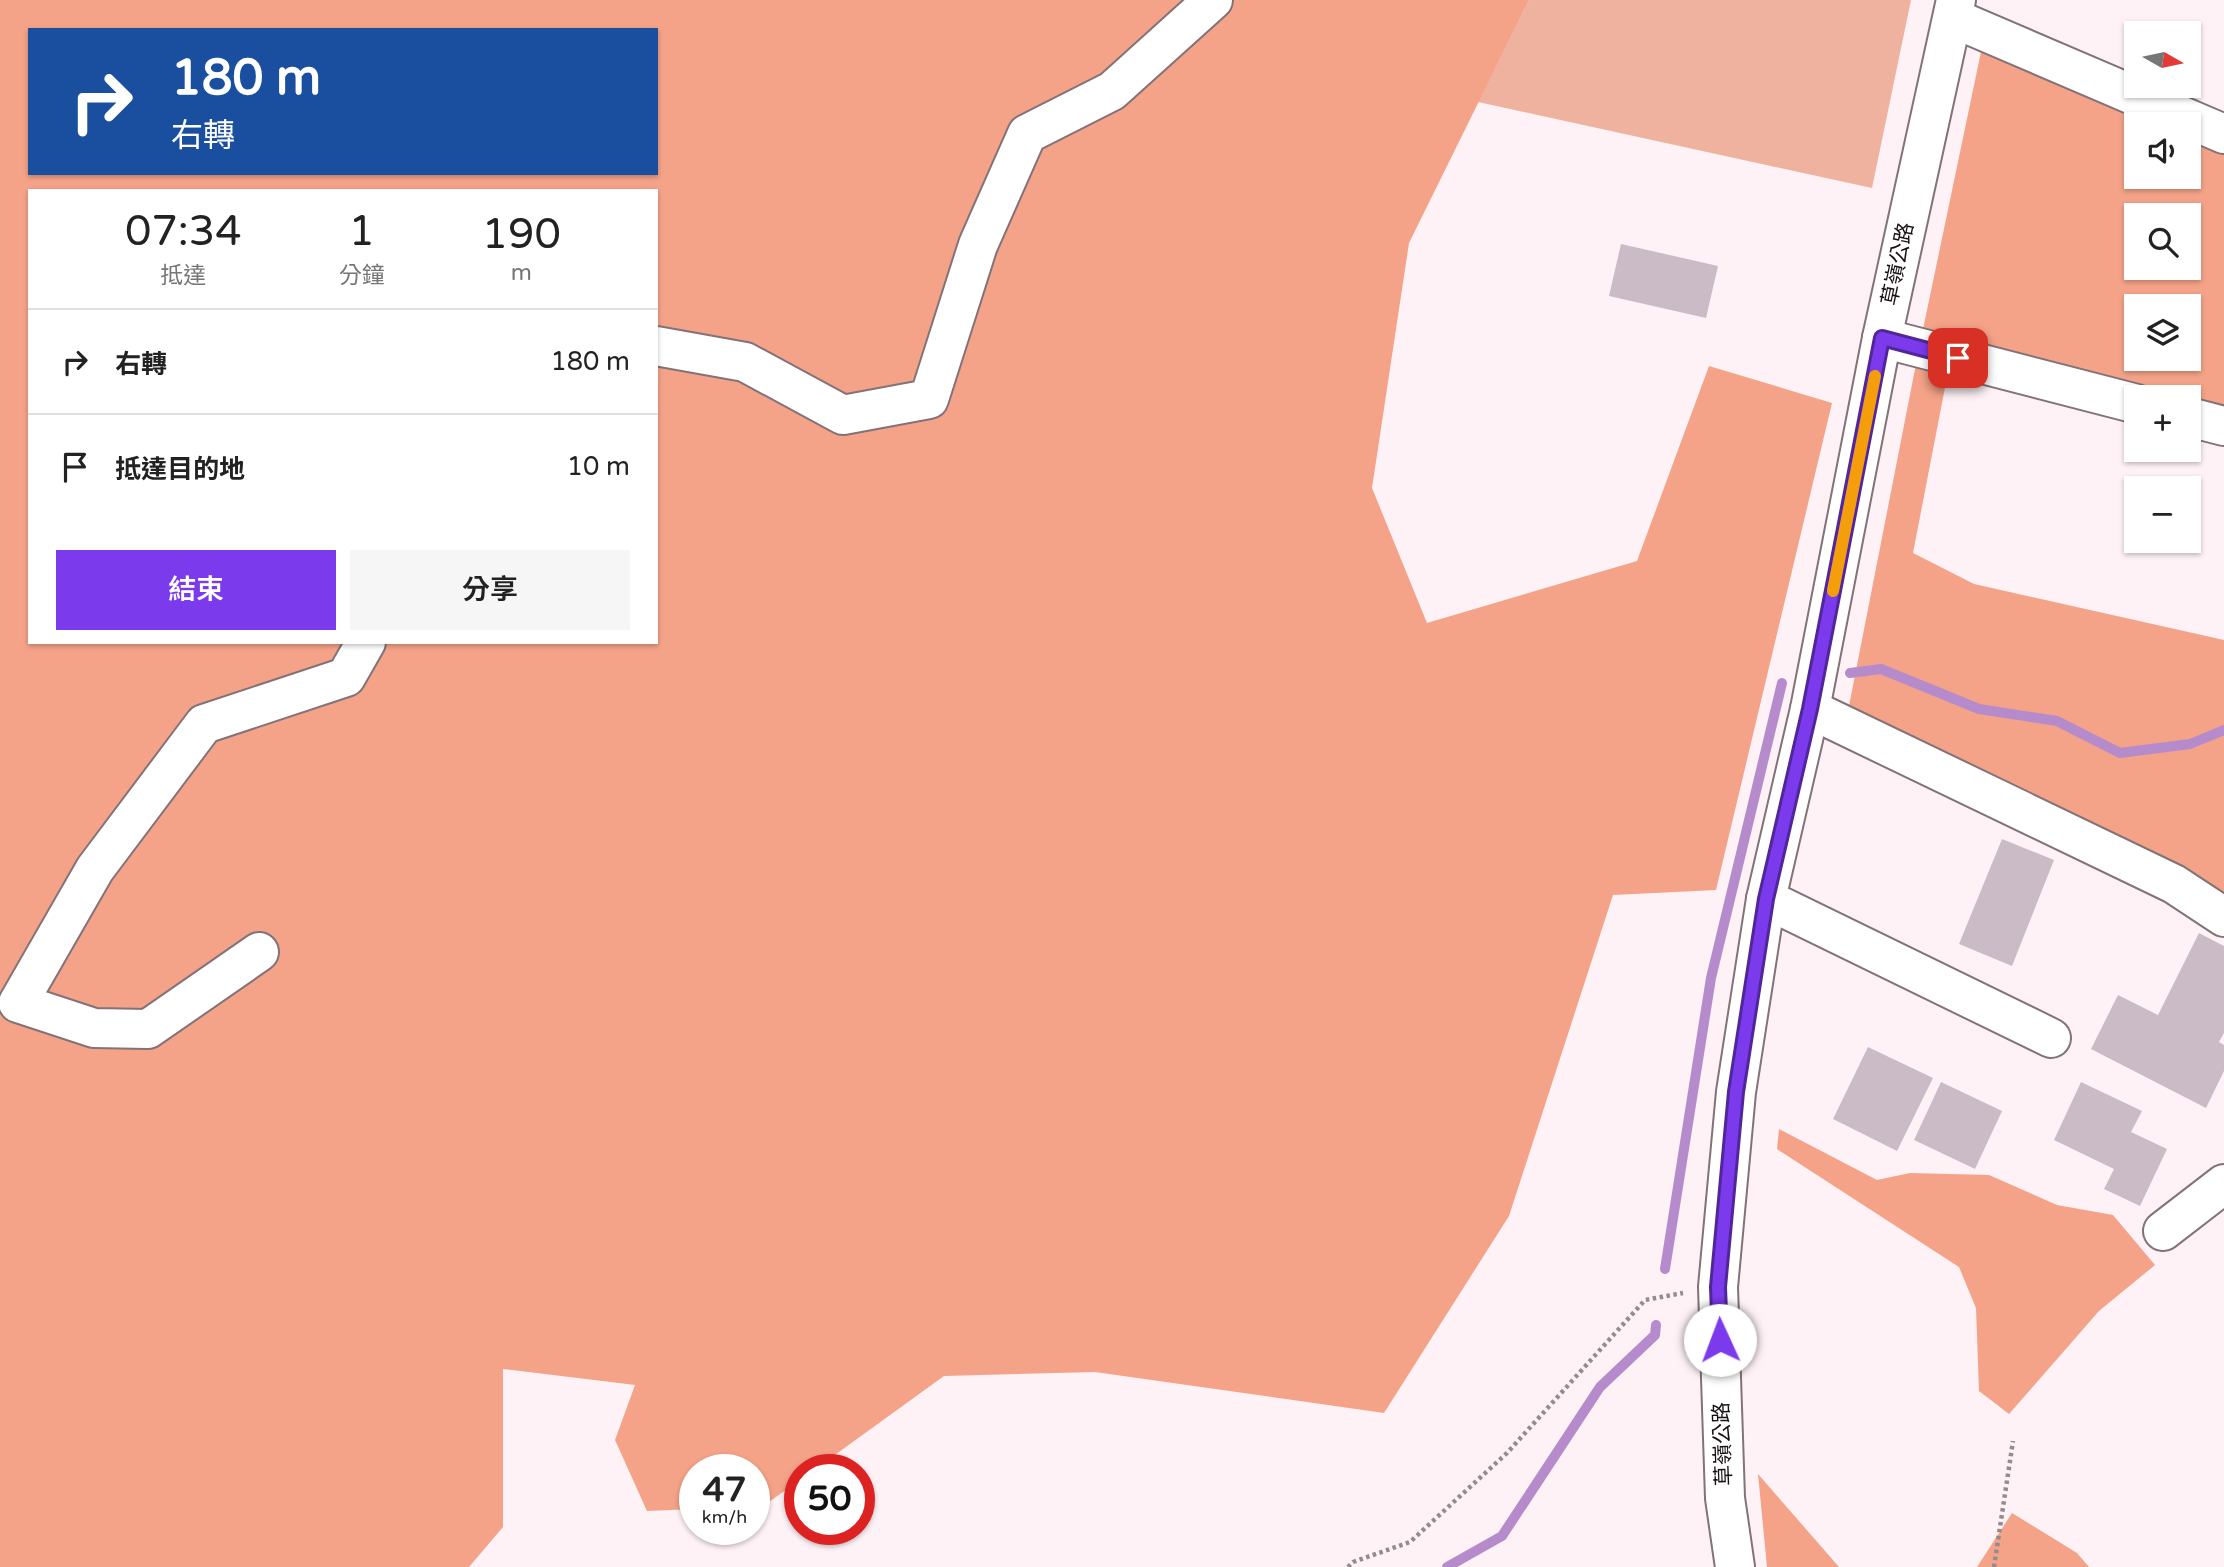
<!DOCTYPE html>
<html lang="zh-TW">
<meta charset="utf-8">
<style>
:root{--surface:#fff;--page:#f6f6f6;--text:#222;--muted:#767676;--line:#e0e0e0;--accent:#7c3aed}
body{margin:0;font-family:"Varela Round","Noto Sans TC",sans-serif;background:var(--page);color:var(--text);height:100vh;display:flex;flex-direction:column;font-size:26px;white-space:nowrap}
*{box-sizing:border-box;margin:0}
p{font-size:23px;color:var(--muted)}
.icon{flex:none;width:38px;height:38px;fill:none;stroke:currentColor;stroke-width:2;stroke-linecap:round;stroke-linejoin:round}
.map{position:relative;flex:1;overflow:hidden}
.drawer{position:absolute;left:28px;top:189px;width:630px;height:455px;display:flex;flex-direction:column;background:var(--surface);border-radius:0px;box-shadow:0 2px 5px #0004}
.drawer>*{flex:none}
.banner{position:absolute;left:28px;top:28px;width:630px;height:147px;border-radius:0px;box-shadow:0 2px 5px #0004;background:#1a4fa0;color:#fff;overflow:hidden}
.needle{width:46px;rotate:99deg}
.fabs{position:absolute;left:2124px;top:21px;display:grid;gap:14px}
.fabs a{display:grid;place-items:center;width:77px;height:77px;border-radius:0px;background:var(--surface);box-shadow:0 2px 5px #0004;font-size:35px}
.speed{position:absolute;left:679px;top:1454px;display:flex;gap:14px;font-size:35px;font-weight:700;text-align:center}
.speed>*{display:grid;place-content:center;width:91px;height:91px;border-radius:50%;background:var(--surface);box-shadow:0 2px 5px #0004;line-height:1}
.speed small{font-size:18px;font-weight:400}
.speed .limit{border:10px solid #d22;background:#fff;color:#111}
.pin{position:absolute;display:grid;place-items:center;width:60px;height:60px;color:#fff;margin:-30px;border-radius:14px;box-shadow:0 4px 10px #0006}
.me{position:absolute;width:77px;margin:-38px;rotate:358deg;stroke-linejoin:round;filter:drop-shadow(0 0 5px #0008)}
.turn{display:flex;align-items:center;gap:24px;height:147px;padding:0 28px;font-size:32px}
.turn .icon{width:91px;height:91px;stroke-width:2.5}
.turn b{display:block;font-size:49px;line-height:60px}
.eta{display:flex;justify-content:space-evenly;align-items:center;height:119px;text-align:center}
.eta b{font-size:42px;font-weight:600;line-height:49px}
.cta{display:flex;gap:14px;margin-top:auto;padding:14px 28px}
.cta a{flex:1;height:80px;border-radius:0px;background:var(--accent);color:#fff;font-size:28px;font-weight:600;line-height:80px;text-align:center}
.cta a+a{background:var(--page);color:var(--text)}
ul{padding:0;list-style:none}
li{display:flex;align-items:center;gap:21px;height:105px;padding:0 28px;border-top:2px solid var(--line)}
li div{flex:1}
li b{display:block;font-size:26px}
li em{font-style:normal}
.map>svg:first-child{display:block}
</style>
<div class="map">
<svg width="2224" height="1567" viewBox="0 0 2224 1567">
<rect width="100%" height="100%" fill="#fef2f6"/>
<!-- green -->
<polygon fill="#eeb29f" points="1529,0 1911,0 1872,188 1478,102"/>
<!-- forest -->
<g fill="#f4a388" fill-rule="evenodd">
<path d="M0,0h1529l-120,243 -37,245 55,135 210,-62 72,-195 123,37 -116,487 -103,5 -104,321 -125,197 -289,-41 -151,4 -130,94h-14v10l-34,24 -12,1v-35h-59v39l-48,2 -32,-71 20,-55 -132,-16v158l-34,40h-469zM30,30h626v143h-626zM30,191h626v451h-626z"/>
<path d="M1982,47l186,77h-31v53h52v-44l35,15v259l-35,-10 -267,-63zM2137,215h52v53h-52zM2137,306h52v53h-52z"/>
<polygon points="1916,364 1948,372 1913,553 1974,584 2224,640 2224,898 1849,706"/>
<polygon points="1779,1129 1877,1180 1910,1173 1989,1175 2057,1205 2113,1215 2155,1265 2099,1311 2009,1414 1979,1391 1976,1308 1959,1267 1777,1149"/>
<polygon points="1758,1474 1839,1567 1767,1567"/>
<polygon points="2012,1513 2077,1553 2089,1567 1977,1567"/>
</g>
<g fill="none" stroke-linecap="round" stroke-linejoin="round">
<!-- stream -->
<g stroke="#b68bcc" stroke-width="10">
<polyline points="1850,673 1881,669 1979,709 2057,721 2120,753 2190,744 2224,730"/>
<polyline points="1665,1269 1711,978 1782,683"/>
<polyline points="1447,1567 1502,1536 1600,1387 1655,1335 1656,1325"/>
</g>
</g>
<!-- building -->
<g fill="#cabbc6">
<polygon points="1621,244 1718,266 1706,318 1609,296"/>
<polygon points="2002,839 2054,860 2012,966 1959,944"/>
<polygon points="2199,933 2224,946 2224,1033 2219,1042 2224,1045 2224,1071 2206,1108 2091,1049 2118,995 2158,1015"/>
<polygon points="1868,1047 1933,1078 1897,1151 1833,1119"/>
<polygon points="1941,1082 2002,1111 1975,1169 1914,1140"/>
<polygon points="2081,1082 2142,1111 2131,1132 2167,1149 2140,1206 2104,1189 2114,1169 2054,1140"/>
</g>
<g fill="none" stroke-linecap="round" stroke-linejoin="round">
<!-- minor casing -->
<g stroke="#837277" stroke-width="42">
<g id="minor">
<polyline points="1953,18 2224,134"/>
<polyline points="1882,338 2137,404"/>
<polyline points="656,346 745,362 843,415 929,399 978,245 1027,134 1112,91 1213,0"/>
<polyline points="2189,417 2224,426"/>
<polyline points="1810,709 2174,884 2224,917"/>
<polyline points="1766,899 2051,1038"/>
<polyline points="259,952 148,1029 94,1028 18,1003 95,869 204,724 346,677 366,642"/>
<polyline points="2163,1231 2224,1184"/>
</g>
</g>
<!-- major casing -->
<g stroke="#837277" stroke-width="42">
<polyline id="major" points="1735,1567 1725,1498 1718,1287 1736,1092 1766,899 1810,709 1882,338 1956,0"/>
</g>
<!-- path -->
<g stroke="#948b8e" stroke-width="4.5" stroke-dasharray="3.5 3.5" stroke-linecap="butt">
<polyline points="1348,1567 1353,1562 1410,1542 1507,1453 1645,1300 1683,1293"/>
<polyline points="1994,1567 2013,1441"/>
</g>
<!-- minor -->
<use href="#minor" stroke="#fff" stroke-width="38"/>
<!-- major -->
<use href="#major" stroke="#fff" stroke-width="38"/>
</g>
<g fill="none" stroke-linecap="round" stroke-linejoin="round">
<!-- route casing -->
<g stroke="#51269a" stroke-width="18">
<polyline id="route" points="1720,1340 1718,1287 1736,1092 1766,899 1810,709 1882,338 1958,358"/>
</g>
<!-- route -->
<use href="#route" stroke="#7c3aed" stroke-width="12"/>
<!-- slow -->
<polyline stroke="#f59e0b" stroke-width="12" points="1833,591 1875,376"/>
</g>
<g text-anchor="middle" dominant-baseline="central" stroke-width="6" stroke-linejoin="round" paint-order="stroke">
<!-- street labels -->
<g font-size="21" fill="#181113" stroke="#fff">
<text transform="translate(1898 264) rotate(-78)">草嶺公路</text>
<text transform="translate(1723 1444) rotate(-92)">草嶺公路</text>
</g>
</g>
</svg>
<div class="fabs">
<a><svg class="needle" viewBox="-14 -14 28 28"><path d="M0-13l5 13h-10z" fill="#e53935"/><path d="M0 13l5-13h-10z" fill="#767676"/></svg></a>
<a><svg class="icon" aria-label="sound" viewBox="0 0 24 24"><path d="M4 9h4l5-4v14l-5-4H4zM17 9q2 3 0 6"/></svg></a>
<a><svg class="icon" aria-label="search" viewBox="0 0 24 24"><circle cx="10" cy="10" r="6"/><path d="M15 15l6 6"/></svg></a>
<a><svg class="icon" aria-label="layers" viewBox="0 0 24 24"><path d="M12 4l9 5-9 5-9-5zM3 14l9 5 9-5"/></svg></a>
<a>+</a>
<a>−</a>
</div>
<div class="speed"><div>47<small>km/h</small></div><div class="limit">50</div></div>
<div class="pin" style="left:1958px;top:358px;background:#d93025"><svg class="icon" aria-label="arrive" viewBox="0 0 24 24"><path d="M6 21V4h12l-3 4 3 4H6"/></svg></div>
<svg class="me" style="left:1720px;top:1340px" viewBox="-20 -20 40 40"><circle r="19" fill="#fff"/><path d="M0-13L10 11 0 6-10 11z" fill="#7c3aed"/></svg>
<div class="banner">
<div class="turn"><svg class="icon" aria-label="right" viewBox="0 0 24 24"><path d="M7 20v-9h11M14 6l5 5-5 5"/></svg><div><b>180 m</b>右轉</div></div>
</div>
<section class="drawer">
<div class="eta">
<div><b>07:34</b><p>抵達</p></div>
<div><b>1</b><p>分鐘</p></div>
<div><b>190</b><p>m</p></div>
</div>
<ul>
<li><svg class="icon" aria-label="right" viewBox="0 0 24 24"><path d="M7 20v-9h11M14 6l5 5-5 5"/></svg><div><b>右轉</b></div><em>180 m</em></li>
<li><svg class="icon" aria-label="arrive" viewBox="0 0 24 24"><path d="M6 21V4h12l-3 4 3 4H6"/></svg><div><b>抵達目的地</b></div><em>10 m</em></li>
</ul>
<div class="cta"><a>結束</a><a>分享</a></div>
</section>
</div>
